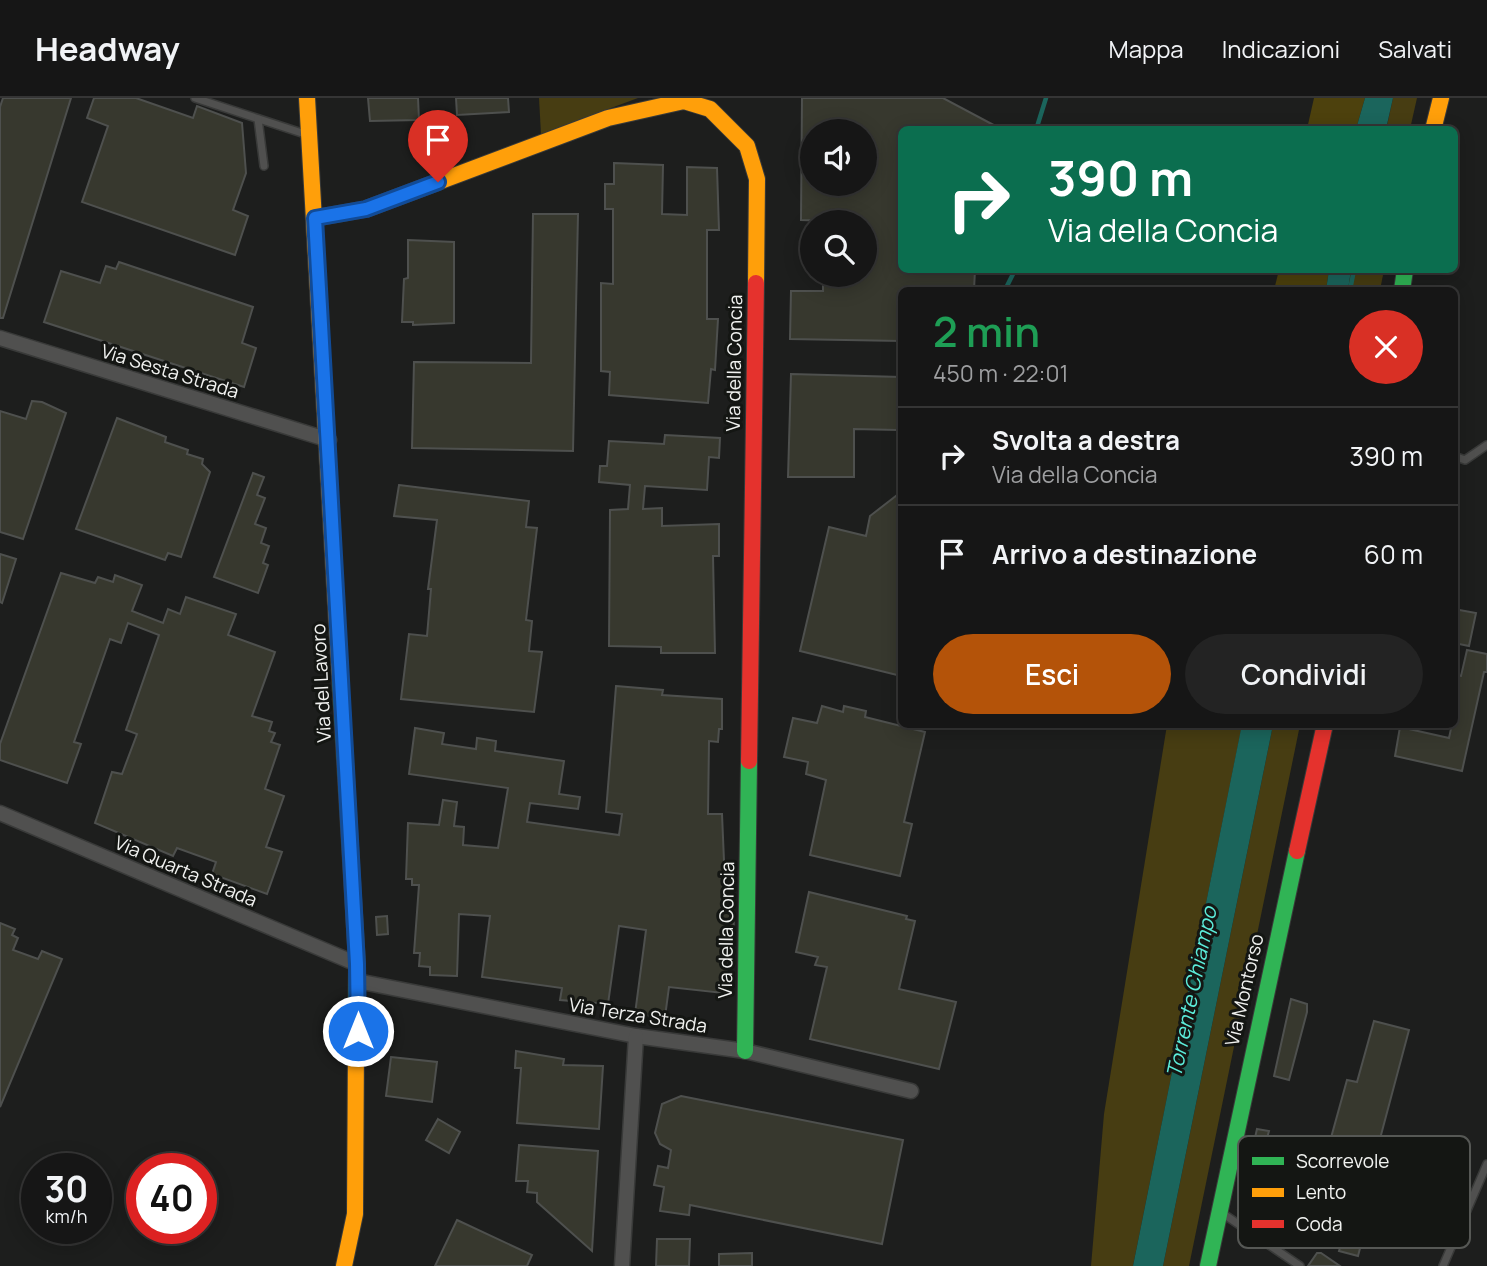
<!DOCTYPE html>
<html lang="it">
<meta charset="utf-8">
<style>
:root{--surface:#161616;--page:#232323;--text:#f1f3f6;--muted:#9e9fa1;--line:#353535;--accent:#b45309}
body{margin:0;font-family:Manrope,sans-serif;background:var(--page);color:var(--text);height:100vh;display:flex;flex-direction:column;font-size:26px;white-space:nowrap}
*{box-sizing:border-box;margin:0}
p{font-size:23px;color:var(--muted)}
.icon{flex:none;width:38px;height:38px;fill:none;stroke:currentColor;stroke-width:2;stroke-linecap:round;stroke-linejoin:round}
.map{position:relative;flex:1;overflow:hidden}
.sheet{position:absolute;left:898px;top:189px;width:560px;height:441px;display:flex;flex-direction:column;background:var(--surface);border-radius:10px;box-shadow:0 4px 18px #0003,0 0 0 2px var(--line)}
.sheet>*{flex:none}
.hud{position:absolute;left:898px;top:28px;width:560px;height:147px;border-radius:10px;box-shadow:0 4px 18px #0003,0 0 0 2px var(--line);background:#0b6e4f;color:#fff;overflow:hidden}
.buttons{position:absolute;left:800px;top:21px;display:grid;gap:14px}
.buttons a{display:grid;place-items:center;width:77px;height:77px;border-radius:50%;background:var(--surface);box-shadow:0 4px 18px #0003,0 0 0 2px var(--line);font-size:35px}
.speed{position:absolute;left:21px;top:1055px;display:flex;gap:14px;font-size:35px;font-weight:700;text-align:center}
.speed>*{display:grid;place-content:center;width:91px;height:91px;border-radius:50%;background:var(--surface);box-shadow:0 4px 18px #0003,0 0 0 2px var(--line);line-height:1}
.speed small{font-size:18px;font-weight:400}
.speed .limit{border:10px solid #d22;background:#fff;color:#111}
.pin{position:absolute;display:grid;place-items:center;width:60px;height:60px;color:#fff;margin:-72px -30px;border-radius:50% 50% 50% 0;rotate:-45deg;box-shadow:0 0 7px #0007}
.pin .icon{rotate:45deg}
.me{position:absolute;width:77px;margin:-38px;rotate:0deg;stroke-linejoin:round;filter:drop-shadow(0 0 5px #0008)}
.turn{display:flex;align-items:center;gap:24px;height:147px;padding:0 35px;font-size:32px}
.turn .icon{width:91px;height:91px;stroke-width:2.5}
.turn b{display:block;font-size:49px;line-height:60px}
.round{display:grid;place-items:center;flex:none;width:74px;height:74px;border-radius:37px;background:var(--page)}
.overview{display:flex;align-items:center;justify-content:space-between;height:119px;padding:0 35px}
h1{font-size:42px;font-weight:600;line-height:52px;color:#1e9e55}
.button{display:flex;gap:14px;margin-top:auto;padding:14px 35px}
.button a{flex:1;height:80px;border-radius:42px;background:var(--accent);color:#fff;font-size:28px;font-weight:600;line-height:80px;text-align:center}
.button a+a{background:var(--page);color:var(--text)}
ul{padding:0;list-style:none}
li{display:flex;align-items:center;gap:21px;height:98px;padding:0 35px;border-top:2px solid var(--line)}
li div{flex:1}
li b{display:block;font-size:26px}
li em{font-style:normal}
header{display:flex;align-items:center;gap:42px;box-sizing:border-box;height:98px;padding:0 35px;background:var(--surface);border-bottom:2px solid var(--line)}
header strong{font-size:33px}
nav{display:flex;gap:38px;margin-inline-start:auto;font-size:24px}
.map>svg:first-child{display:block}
</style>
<header>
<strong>Headway</strong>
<nav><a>Mappa</a><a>Indicazioni</a><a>Salvati</a></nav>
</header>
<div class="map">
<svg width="1487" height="1168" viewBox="0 0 1487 1168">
<rect width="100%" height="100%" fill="#1d1e1d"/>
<!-- green -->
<g fill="#473d12">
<polygon points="539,0 638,0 541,36"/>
<polygon points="1393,0 1417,0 1410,31 1386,32"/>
<polygon points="1351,172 1384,172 1380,192 1348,192"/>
<polygon points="1167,627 1242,627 1133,1168 1091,1168 1104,1016"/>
<polygon points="1273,627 1300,627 1189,1168 1163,1168"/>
</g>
<!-- forest -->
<g fill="#4d410d">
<polygon points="1314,0 1365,0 1356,31 1307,31"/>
<polygon points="1279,172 1329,172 1326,192 1274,192"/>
</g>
<!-- water -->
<g fill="#1b655c">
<polygon points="1365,0 1393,0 1386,31 1356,31"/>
<polygon points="1329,172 1351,172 1348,192 1326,192"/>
<polygon points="1242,626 1273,627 1163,1168 1133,1168"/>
</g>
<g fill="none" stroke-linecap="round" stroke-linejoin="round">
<!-- stream -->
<g stroke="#1b655c" stroke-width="4.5">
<polyline points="1036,32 1046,0"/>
<polyline points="1005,192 1015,172"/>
<polyline points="1350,192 1354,172"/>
</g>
</g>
<!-- building -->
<g fill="#37382e" stroke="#4e504e" stroke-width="2" fill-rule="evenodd">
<polygon points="3,0 71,0 3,220 0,220 0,9"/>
<polygon points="94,0 136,0 193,20 197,8 242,25 246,75 233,112 248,118 235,157 82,104 108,28 87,20"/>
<polygon points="368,0 418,0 419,22 370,23"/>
<polygon points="456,0 508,0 509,14 457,17"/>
<path d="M802,0h141l60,32h-102v140h74l-1,20h-73v51l-111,-2 1,-48h32v-16h41v-53l-63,-2zM812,33h52v53h-52z"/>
<polygon points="614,65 663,67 662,116 687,117 687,69 717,70 719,132 707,132 707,221 718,221 715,272 711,271 708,305 609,297 610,274 601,273 601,185 613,186 613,111 605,111 605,86 614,86"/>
<polygon points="533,116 578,116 573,353 412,350 414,264 531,265"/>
<polygon points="408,142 454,144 454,225 413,227 413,224 402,224 404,181 408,180"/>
<polygon points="119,164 253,209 242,245 256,250 244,289 44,224 61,173 100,185 106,168 116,171"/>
<polygon points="791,276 901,279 901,317 897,317 897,332 854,331 854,379 788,379"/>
<polygon points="32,303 42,304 66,315 23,441 0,434 0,313 26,321"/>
<polygon points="117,320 166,339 165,344 188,352 187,356 203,361 202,366 210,374 181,459 168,455 165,462 76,431"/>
<polygon points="665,337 720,340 719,360 709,359 707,392 645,388 643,411 662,410 662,428 719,426 719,458 713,458 715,555 661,555 661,549 609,548 610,412 628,411 630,387 599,384 600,368 607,368 609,343 664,346"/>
<polygon points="253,375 264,379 257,397 265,400 255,426 266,430 261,445 269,448 263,465 268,467 258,495 214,479"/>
<polygon points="399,387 529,403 526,429 537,430 526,522 532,523 529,553 542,554 534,614 401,601 409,536 427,538 431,491 428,491 437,422 394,418"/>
<polygon points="901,394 901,578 800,553 829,429 866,438 870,418"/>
<polygon points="0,456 16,461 2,505 0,504"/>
<polygon points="61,475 95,485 98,479 113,484 115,477 142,487 132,513 163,525 168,511 180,516 186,499 236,516 228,537 275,554 252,618 272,624 269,633 275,635 271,644 280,647 265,691 284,698 266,749 282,754 267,796 212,776 216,764 177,750 173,758 95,725 112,674 122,676 137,636 126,632 159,537 128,525 121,545 110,541 74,644 81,646 67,685 0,662 0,646"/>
<polygon points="1454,511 1476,515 1469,548 1454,545"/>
<polygon points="1467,552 1487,556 1487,574 1484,574 1462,673 1395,658 1400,629 1449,640 1452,626 1454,626 1454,577 1461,578"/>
<polygon points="616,588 663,592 662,597 722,601 722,631 719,631 718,644 709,643 708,716 722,716 726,810 733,809 734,832 723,895 669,889 665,919 635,916 646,832 619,828 608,906 560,902 562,890 482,879 490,818 474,817 459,816 457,878 430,877 430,869 419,868 420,855 414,855 419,787 412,787 412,781 406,781 408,725 439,727 443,702 457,704 454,728 464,729 463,747 498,750 508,690 409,676 415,630 444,635 442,646 476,651 477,640 496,643 495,653 564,663 559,696 580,699 578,711 530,705 527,724 619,737 622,716 606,714"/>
<polygon points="822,608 843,614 844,608 866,613 865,619 925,634 904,724 912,726 900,778 810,757 826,682 806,676 808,664 784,659 793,620 817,625"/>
<polygon points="809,794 907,818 906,821 915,823 899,891 956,904 939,971 810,941 827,869 815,867 818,859 796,854"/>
<polygon points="387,818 388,836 377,837 376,819"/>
<polygon points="0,825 15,831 12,837 18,840 13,852 38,861 42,853 62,861 0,1009"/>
<polygon points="1291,901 1307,906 1307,914 1289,982 1274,978"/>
<polygon points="1374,923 1409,932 1377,1052 1385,1054 1358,1158 1339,1153 1343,1140 1335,1138 1348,1088 1321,1081 1321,1076 1347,982 1357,984"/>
<polygon points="516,953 564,961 563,967 603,968 599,1031 517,1025 521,970 515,970"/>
<polygon points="391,959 437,964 432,1004 386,998"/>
<polygon points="681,998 903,1042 882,1146 690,1107 689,1117 660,1113 664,1089 654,1087 658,1068 668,1070 671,1052 660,1046 655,1035 662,1006"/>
<polygon points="438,1021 460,1034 449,1055 426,1042"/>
<polygon points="1257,1031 1269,1033 1265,1047 1254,1044"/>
<polygon points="519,1047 598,1053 592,1153 537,1104 537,1095 527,1094 528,1083 516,1083"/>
<polygon points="1248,1063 1258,1066 1248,1113 1238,1111"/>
<polygon points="457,1122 532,1157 527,1168 435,1168"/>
<polygon points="657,1141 690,1141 689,1168 656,1168"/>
<polygon points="752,1155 752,1168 719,1168 719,1156"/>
<polygon points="1317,1155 1321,1155 1340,1168 1308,1168"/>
</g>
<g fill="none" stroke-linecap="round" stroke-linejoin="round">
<!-- lane casing -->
<g stroke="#393a39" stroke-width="10">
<g id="lane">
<polyline points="195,0 308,37"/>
<polyline points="258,21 264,68"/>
<polyline points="1454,358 1465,362 1487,347"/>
<polyline points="1222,1115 1300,1168"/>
<polyline points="1443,1168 1487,1066"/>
</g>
</g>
<!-- street casing -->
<g stroke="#393a39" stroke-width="17">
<g id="street">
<polyline points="0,240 329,342"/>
<polyline points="0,715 357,866"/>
<polyline points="357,883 636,938 745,953 911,993"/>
<polyline points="622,1168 636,938"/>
</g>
</g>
<!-- fast casing -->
<g stroke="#393a39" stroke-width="18">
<g id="fast">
<polyline points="1402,192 1405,172"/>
<polyline points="340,578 357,866 356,944"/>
<polyline points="745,953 749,663"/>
<polyline points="1208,1168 1297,753"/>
</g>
</g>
<!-- slow casing -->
<g stroke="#393a39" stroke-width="18">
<g id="slow">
<polyline points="307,0 340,578"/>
<polyline points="1433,32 1441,0"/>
<polyline points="315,120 366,111 608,20 684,3 710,11 747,48 757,81 756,185"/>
<polyline points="344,1168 355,1116 356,944"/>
</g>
</g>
<!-- jam casing -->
<g stroke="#393a39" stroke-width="18">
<g id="jam">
<polyline points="749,663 756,185"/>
<polyline points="1297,753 1325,626"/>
</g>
</g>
<!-- lane -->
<use href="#lane" stroke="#50504f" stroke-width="7"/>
<!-- street -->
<use href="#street" stroke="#50504f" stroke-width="14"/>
<!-- fast -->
<use href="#fast" stroke="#30b455" stroke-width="16"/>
<!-- slow -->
<use href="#slow" stroke="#ff9f0a" stroke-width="16"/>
<!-- jam -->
<use href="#jam" stroke="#e5322d" stroke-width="16"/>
</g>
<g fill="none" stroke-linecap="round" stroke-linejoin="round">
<!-- route casing -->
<g stroke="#114b97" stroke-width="18">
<polyline id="route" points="358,933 357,866 315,120 366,111 438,84"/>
</g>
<!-- route -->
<use href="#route" stroke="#1a73e8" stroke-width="12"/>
</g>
<g text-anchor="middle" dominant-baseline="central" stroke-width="6" stroke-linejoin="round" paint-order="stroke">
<!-- street labels -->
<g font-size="19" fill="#f1f2f0" stroke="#141613">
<text transform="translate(734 265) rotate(-89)">Via della Concia</text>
<text transform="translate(170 273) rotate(17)">Via Sesta Strada</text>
<text transform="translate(321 585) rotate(-93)">Via del Lavoro</text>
<text transform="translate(186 773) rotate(23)">Via Quarta Strada</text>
<text transform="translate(726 832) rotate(-89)">Via della Concia</text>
<text transform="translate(1244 892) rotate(-77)">Via Montorso</text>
<text transform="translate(638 917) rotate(9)">Via Terza Strada</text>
</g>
<!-- water labels -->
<g font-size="21" font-style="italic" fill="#5cecda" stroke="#141613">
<text transform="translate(1191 894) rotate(-78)">Torrente Chiampo</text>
</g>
</g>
<!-- legend -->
<rect x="1238" y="1038" width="232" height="112" rx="10" fill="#141613" stroke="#565855" stroke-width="2"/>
<rect x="1252" y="1059" width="32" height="8" fill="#30b455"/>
<rect x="1252" y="1090" width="32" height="9" fill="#ff9f0a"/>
<rect x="1252" y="1122" width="32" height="8" fill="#e5322d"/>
<g font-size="19" fill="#f1f2f0">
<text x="1296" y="1070">Scorrevole</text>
<text x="1296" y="1101">Lento</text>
<text x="1296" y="1133">Coda</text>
</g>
</svg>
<div class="buttons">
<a><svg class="icon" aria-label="sound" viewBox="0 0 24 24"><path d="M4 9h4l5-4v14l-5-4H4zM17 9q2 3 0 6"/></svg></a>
<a><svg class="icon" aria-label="search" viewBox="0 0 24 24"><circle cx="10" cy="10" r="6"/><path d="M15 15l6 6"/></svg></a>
</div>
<div class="speed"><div>30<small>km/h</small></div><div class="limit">40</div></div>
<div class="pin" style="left:438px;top:84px;background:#d93025"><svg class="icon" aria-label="arrive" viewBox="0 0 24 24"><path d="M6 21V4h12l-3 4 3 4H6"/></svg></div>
<svg class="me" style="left:358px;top:933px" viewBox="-20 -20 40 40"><circle r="17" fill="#1a73e8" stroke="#fff" stroke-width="3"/><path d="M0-11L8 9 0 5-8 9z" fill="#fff"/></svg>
<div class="hud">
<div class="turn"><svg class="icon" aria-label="right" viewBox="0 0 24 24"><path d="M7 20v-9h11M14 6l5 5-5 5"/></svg><div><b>390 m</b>Via della Concia</div></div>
</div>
<section class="sheet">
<div class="overview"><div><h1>2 min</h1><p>450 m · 22:01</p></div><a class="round" style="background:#d93025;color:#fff"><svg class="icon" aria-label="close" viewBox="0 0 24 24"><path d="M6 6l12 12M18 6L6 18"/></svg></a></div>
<ul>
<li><svg class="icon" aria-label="right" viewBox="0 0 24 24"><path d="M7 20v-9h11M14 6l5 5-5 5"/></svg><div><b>Svolta a destra</b><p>Via della Concia</p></div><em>390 m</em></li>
<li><svg class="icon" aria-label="arrive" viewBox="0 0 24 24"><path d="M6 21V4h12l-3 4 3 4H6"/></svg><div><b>Arrivo a destinazione</b></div><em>60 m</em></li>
</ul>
<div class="button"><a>Esci</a><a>Condividi</a></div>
</section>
</div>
